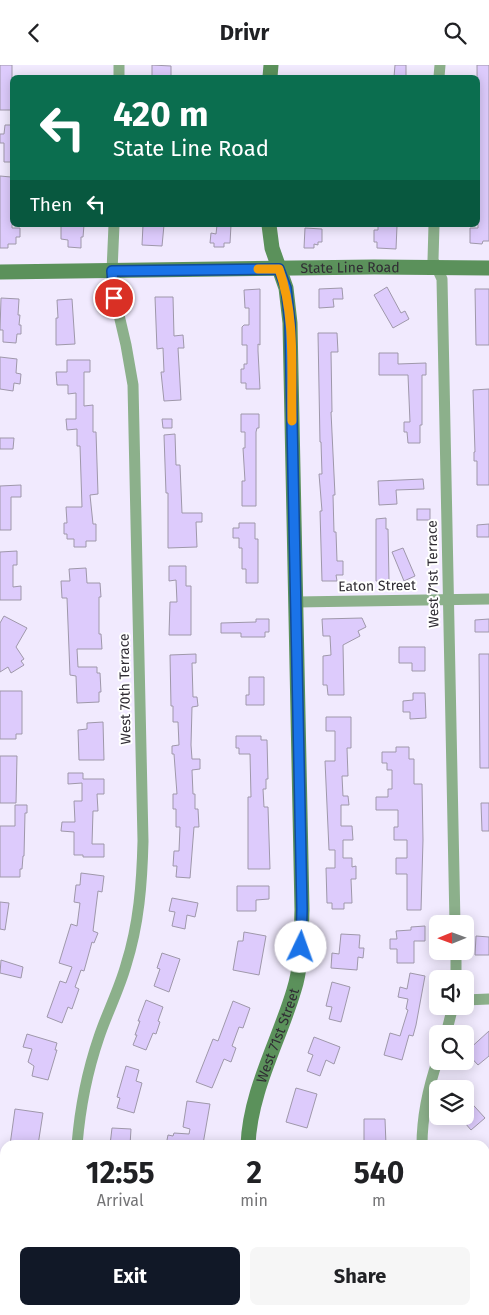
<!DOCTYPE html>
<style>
:root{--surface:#fff;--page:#f6f6f6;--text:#202124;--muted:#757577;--accent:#111827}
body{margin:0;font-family:"Fira Sans",sans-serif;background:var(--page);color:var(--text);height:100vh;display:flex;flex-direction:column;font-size:19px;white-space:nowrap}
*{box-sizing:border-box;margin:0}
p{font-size:16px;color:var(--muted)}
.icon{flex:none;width:28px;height:28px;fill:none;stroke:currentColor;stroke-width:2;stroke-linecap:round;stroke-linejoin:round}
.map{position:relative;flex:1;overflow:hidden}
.panel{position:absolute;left:0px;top:1075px;width:490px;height:175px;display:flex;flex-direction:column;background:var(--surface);border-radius:15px 15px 0 0;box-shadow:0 2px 12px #0003}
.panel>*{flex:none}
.guide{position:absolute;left:10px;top:10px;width:470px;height:152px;border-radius:8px;box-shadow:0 2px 12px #0003;background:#0b6e4f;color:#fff;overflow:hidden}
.needle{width:32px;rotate:269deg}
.tools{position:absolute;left:429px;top:850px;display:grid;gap:10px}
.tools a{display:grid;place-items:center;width:45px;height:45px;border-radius:8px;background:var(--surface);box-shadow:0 2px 12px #0003;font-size:25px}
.pin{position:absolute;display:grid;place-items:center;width:42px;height:42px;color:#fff;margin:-21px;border:2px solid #fff;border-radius:50%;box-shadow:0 1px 5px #0007}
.me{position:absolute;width:55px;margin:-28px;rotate:3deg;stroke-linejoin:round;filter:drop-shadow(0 0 4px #0008)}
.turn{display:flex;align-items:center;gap:18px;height:105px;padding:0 20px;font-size:22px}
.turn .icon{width:65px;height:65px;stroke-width:2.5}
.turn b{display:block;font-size:35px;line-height:42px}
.then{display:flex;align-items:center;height:48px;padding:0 20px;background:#0003;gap:10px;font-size:19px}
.eta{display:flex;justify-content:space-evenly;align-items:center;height:85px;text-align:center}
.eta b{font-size:30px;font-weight:700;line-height:35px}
.primary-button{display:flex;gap:10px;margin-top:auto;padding:10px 20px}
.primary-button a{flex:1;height:58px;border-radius:8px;background:var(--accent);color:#fff;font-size:20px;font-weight:700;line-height:58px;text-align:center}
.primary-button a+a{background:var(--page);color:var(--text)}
header{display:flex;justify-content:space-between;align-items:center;height:65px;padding:0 20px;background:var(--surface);font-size:22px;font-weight:700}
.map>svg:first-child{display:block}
</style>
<header><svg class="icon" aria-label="back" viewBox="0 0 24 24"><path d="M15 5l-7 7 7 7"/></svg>Drivr<svg class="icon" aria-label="search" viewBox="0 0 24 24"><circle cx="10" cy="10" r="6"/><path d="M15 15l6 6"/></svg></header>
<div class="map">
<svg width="489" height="1250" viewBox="0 0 489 1250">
<rect width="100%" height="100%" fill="#f1eafe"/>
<!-- building -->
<g fill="#ddcbfc" stroke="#9f98aa">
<rect x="0" y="0" width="12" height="45"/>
<polygon points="152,0 171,1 171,12 152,12"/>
<polygon points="395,0 406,0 406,12 394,12"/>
<polygon points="477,0 489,0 489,176 483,176 482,179 470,178 470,163 478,163"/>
<polygon points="5,60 12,60 12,97 4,97 4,78 0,78 0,69 4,69"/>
<polygon points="0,111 11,112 11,122 12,122 12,163 20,163 20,172 16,172 16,179 8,179 8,183 0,183"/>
<polygon points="61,160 84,160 83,172 81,172 81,183 68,182 68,175 61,174"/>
<polygon points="143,160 164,160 162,181 142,180"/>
<polygon points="217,160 231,160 230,178 224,178 224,182 214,182 214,178 210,178 211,168 216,169"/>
<polygon points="378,160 397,161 396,184 377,183 377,177 374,177 374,165 378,165"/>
<polygon points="305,163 322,164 322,177 318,177 318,180 314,179 314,183 304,183"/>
<polygon points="387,222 401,248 405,246 409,254 393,263 374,230"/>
<polygon points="342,223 343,234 333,234 334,242 319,243 319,224"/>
<polygon points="260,224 260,280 258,279 258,286 260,324 246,324 246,318 241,318 241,304 244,304 244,299 247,299 247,280 242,280 242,262 244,260 249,260 249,243 245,243 244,225"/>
<polygon points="475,224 489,224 489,280 476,280"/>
<polygon points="155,232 173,232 174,271 183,270 184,283 178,283 181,335 164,336 161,307 164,307 163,283 157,284"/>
<polygon points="1,233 19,234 18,250 20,250 19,260 21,260 21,269 17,269 16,278 3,277 3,265 0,265"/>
<polygon points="72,234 75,279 56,280 56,253 58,253 57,235"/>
<polygon points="318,268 337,268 338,287 331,287 332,347 331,347 335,430 333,430 334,467 336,467 337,496 343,496 343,510 336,510 337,516 322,516 320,446 322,446 319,409 322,409 321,377 320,377"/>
<polygon points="379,288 398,288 398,299 426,298 426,310 422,310 422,360 420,360 420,378 408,378 407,367 404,367 404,357 410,357 408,310 379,310"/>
<polygon points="0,292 17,294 16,308 21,309 20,319 14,318 13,326 0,324"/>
<polygon points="67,295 90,295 90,307 84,307 84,341 93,340 93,367 96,367 98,429 90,430 93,459 96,459 96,476 86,476 86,482 74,482 74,474 67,474 67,469 64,469 64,458 67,458 66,442 82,442 80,381 77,381 77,364 67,365 66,354 76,354 76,328 68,329 68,320 57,320 56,307 67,307"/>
<polygon points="489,324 489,420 477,420 477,396 474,396 474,387 475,387 473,325"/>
<polygon points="241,349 259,349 259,363 257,363 256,367 256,441 242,441 242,416 245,416 243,383 245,383 245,367 241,367"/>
<polygon points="162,354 172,354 172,363 163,363"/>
<polygon points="175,369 176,400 180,400 182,448 202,448 202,457 196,457 197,482 168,483 168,428 166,428 164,370"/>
<polygon points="0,373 14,373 13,384 0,384"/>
<polygon points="423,414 424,424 396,425 397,439 379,440 378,416"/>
<polygon points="21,420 21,432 11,432 11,465 0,465 0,421"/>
<rect x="417" y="444" width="13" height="11"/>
<polygon points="386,453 386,464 388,464 389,516 376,516 376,454"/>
<polygon points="239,458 255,458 255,474 258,474 258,518 246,518 246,504 242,504 242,483 239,483 239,473 233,473 233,463 239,463"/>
<polygon points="489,459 489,472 477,472 477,460"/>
<polygon points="403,483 415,511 404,516 392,487"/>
<polygon points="17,486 17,500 13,500 13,522 21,521 21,535 0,535 0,487"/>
<polygon points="169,501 186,501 186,521 191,521 191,570 169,570 170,537 177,537 176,515 169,516"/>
<polygon points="86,503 87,518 100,518 101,532 99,532 99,569 101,569 102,584 77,584 78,602 97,602 97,608 100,608 101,627 99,627 99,637 77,638 76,611 70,610 67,533 62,533 61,516 70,516 69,504"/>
<polygon points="4,551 27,563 16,582 24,594 21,596 24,600 11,608 8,602 0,607 0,558"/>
<polygon points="362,553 366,562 358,566 360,571 343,580 344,630 328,630 327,620 323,620 323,591 331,590 330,571 323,571 322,554"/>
<polygon points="256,554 269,554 269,567 265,567 265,572 241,572 241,568 221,568 221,558 256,557"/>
<polygon points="489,554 489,567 475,567 475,555"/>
<polygon points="399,582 425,582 425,606 412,606 412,598 399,598"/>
<polygon points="196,589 196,598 192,598 193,632 197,632 198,641 192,642 191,680 192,694 200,694 200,704 192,705 193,729 195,729 195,744 198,744 199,762 194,762 190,813 176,812 177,801 173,801 174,786 179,786 180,762 176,762 176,744 173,744 173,729 177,729 174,689 172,689 172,681 179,680 178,657 173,657 173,641 171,641 170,590"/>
<polygon points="479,589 489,589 489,703 480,703"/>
<polygon points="249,612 264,612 264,640 246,640 246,630 249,630"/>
<polygon points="0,626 22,626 22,669 16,669 16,674 0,674"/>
<polygon points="413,628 425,628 426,653 410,654 410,647 403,647 403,636 413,635"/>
<polygon points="326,652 351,652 351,683 347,683 348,711 342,711 343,731 348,731 349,740 341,740 341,761 352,761 353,775 343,775 343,793 352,793 352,802 356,801 356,814 351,814 352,838 344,838 344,844 332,844 332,838 327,838 326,803 335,803 335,785 329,785 325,696 335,696 335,666 326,666"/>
<polygon points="103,657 104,695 79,695 78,665 87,664 87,658"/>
<polygon points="236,671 261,671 261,675 267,675 268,714 266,714 266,724 263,724 264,742 268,742 270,804 248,804 248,732 251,732 250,689 239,689 239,683 236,683"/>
<polygon points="396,682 409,682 409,694 414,694 414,719 422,719 423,775 421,845 407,845 407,809 396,809 396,793 407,793 407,775 394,775 394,762 398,762 398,745 376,745 376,732 388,732 388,724 392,724 392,705 387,705 387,698 382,698 382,687 396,687"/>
<polygon points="0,691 17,691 16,738 0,738"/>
<polygon points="68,708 83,708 83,714 104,714 104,729 97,729 98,746 93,746 92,779 104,779 104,792 83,792 83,790 74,790 74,767 61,766 62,757 75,757 74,736 82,736 82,718 68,719"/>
<polygon points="481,738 489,738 489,766 482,766"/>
<polygon points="15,740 27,740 27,748 25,748 24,791 23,791 22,804 20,804 20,812 0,812 0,761 15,761"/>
<polygon points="81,808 104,811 102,827 98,826 93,866 98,868 94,878 92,877 84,906 81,905 75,922 79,924 72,944 68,942 62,958 47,952 60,916 66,918 72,902 59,898 71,859 77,861 80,838 74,837 76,820 80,820"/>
<polygon points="237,821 269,821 269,834 256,835 256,846 237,846"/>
<polygon points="172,833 198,838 195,852 187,850 185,864 172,861 175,847 169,846"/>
<polygon points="0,837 9,838 5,865 0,864"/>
<polygon points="425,861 425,876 414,876 414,898 397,898 397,884 390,884 390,874 397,874 396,866 411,865 411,862"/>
<polygon points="244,867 266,871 259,910 233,905 238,876 243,876"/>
<polygon points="341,869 360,870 359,883 364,883 363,893 358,892 357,905 331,903 332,888 339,889"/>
<polygon points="476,871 489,872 489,890 475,890"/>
<polygon points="162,888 180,894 169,927 154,921 160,904 157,903"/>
<polygon points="1,895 23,902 21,913 0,908"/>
<polygon points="410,908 425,911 416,960 413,971 409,970 402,995 384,990 390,968 400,971 408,945 406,944 408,934 398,932 400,922 407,924"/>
<polygon points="332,917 350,922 341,957 329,954 332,942 326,941"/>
<polygon points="146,935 163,942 158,956 160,957 156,969 153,968 146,985 133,980 137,970 135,970 140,956 138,956"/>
<polygon points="233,936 250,943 243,963 239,962 232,981 236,983 231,997 224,994 212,1023 196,1017 213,974 218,976"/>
<polygon points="489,966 489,991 478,1000 466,987"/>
<polygon points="27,969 57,978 55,985 57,985 48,1015 32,1011 34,1001 28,997 32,984 23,982"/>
<polygon points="314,972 340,982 334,999 326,995 320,1011 307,1006 313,990 308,988"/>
<polygon points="126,1001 139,1005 136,1016 142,1018 134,1048 117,1043 120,1033 117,1032"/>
<polygon points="296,1023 317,1029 307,1063 286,1057"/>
<polygon points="465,1031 485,1053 471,1065 459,1051 465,1051"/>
<polygon points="187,1036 210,1039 203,1079 189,1076 188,1080 166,1080 168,1070 173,1071 174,1068 189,1069 190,1064 183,1062"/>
<polygon points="15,1044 43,1048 38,1080 10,1080"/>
<polygon points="364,1054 385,1054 386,1080 364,1080"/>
<polygon points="112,1063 131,1064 130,1080 110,1080"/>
</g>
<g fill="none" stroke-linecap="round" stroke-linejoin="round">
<!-- street -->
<g stroke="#8cb08b" stroke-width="11">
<polyline points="119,12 119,0"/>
<polyline points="439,12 440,0"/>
<polyline points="434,160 433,195 442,214 455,859"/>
<polyline points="296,537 489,534"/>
<polyline points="456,886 456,914"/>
<polyline points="465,935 489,934"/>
<polyline points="446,969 453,941"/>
<path d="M77,1080c3,-37 10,-73 22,-108 8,-24 20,-47 27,-72 13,-41 16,-82 17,-124l-10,-456 -7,-40 -11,-47 -3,-27 2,-46"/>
<path d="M422,1080c0,-30 6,-57 16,-86"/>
<polyline points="485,1093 489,1093"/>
<polyline points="0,1173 5,1174"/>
<polyline points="77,1245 77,1250"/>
<polyline points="426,1245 426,1250"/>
</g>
<!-- secondary -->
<g stroke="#5b915b" stroke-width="15">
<polyline points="270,12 271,0"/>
<path id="s1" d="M0,207l374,-5 115,1"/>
<path id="s2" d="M248,1080c2,-54 31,-104 46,-155 8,-25 7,-54 8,-80l-12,-587 -4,-35 -14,-40 -3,-23"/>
<polyline points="250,1245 250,1250"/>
</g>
</g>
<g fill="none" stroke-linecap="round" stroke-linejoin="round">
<!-- route casing -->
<g stroke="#114b97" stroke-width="12">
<polyline id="route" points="114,233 112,206 279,204 286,223 290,258 302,844 301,882"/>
</g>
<!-- route -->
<use href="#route" stroke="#1a73e8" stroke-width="9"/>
<!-- slow -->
<path stroke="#f59e0b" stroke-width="9" d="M258,204h21c17,47 12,102 13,152"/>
</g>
<g text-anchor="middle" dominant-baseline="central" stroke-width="4" stroke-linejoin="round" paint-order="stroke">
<!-- street labels -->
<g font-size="14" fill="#302d34" stroke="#fff">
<text stroke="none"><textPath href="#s1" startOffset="350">State Line Road</textPath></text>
<text transform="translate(433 509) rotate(-91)">West 71st Terrace</text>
<text transform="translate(377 521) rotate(-1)">Eaton Street</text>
<text transform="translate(125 624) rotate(-91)">West 70th Terrace</text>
<text stroke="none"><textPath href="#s2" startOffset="114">West 71st Street</textPath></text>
</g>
</g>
</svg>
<div class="tools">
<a><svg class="needle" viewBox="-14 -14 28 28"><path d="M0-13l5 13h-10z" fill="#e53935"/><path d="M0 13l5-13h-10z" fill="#757577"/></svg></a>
<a><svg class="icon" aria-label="sound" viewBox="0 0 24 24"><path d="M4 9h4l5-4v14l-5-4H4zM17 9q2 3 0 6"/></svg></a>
<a><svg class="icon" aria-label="search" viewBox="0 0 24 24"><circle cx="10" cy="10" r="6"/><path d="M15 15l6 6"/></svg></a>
<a><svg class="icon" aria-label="layers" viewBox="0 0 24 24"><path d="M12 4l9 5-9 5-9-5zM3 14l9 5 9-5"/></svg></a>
</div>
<div class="pin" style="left:114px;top:233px;background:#d93025"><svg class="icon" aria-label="arrive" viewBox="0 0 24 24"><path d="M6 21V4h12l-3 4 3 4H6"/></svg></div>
<svg class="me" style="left:301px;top:882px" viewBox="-20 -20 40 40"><circle r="19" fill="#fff"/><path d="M0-13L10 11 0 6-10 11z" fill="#1a73e8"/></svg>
<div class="guide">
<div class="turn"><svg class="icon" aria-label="left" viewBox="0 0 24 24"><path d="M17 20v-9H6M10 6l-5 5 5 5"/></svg><div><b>420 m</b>State Line Road</div></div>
<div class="then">Then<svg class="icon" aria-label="left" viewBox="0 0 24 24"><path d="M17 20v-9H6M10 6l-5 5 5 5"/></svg></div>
</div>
<section class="panel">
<div class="eta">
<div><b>12:55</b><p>Arrival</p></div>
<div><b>2</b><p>min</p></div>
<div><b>540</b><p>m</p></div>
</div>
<div class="primary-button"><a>Exit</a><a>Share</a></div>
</section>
</div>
